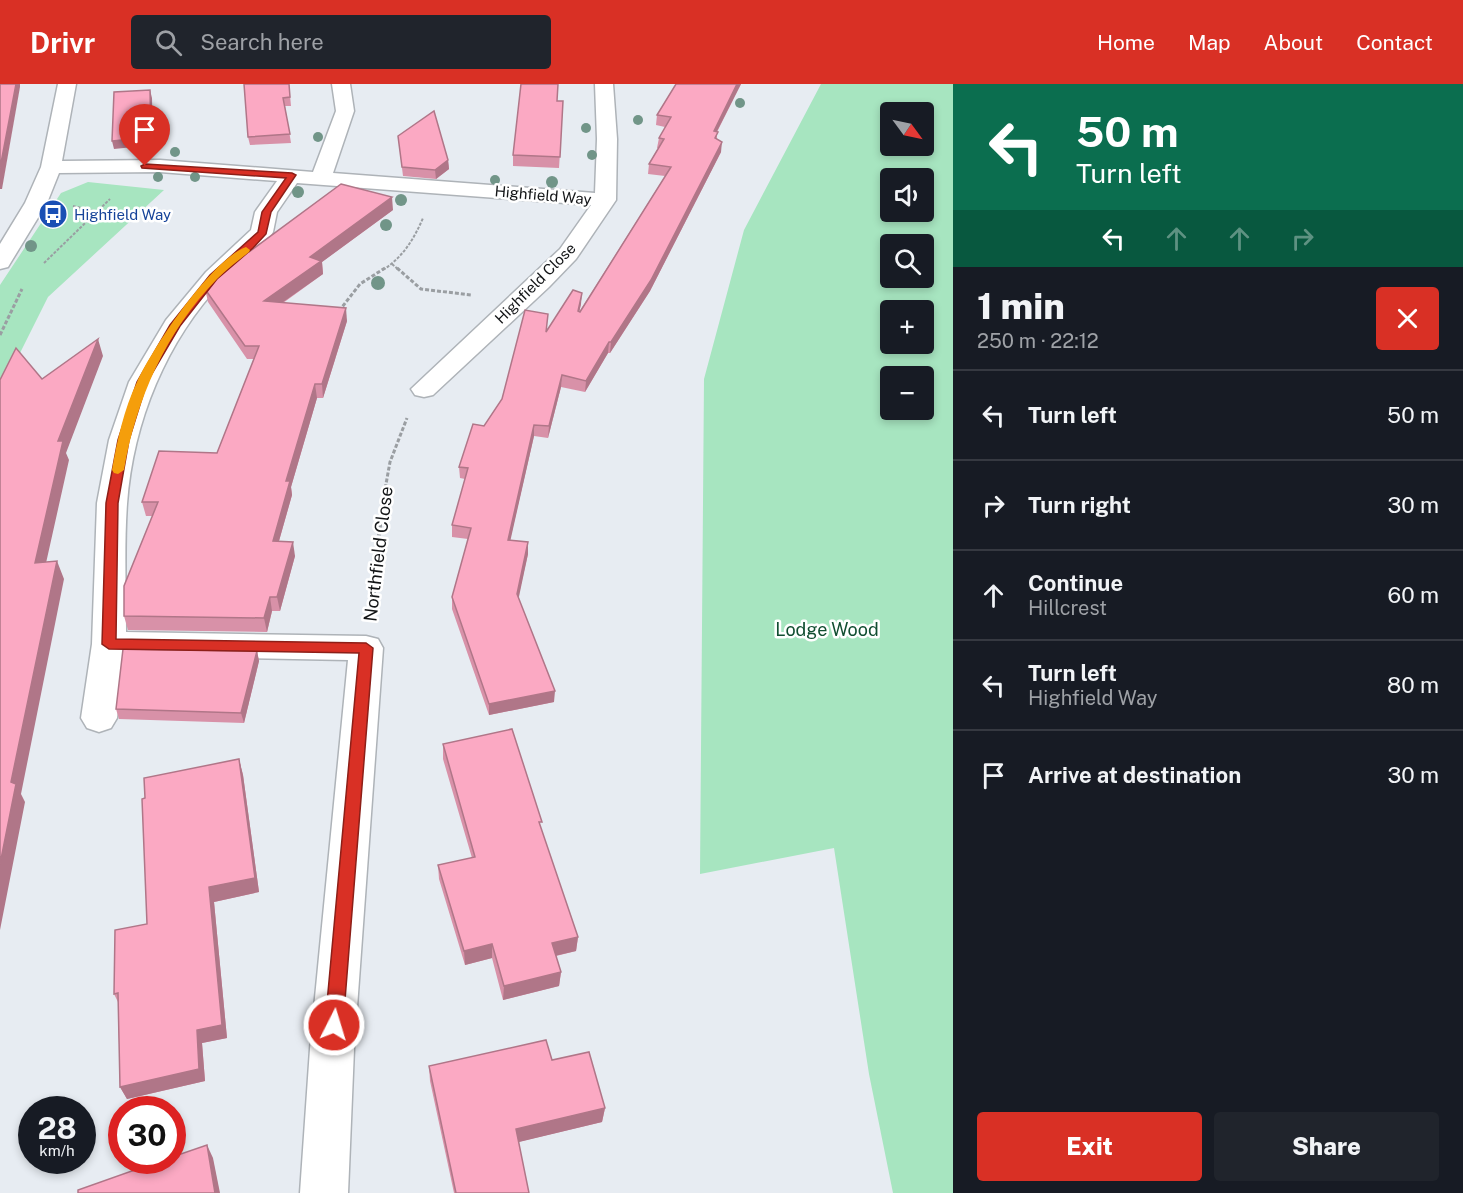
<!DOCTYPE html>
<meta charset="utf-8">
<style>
:root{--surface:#171b24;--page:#20242c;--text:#f1f3f6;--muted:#9ea1a6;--line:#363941;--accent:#d93025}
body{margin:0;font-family:"Public Sans",sans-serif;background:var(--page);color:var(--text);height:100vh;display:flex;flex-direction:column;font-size:22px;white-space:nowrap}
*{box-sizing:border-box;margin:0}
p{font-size:20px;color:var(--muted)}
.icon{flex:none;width:33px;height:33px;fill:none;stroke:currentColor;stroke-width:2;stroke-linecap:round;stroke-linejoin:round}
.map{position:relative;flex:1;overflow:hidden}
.sheet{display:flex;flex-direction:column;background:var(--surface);width:510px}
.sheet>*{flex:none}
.banner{background:#0b6e4f;color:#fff;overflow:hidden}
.needle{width:39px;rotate:123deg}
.fabs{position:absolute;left:880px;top:18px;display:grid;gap:12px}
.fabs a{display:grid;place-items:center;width:54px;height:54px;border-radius:6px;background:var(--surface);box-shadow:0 3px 9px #0003;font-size:30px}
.speed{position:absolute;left:18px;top:1012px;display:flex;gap:12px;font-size:30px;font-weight:700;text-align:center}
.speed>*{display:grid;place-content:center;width:78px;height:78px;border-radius:50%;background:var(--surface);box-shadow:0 3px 9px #0003;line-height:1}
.speed small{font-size:15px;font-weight:400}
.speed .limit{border:9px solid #d22;background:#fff;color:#111}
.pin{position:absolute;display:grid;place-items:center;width:51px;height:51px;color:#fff;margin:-62px -26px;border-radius:50% 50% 50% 0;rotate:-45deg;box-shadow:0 0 6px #0007}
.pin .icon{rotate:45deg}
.me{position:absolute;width:66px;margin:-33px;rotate:5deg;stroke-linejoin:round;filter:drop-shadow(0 0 4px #0008)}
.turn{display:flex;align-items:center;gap:21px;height:126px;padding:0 24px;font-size:27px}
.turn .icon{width:78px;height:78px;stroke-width:2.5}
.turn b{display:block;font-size:42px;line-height:51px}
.lanes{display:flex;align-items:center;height:57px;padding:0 24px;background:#0003;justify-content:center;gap:30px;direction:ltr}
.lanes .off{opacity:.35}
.round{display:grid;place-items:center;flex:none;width:63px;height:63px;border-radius:6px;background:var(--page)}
.summary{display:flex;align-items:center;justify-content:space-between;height:102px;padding:0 24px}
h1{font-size:36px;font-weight:800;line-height:45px}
.primary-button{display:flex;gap:12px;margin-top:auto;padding:12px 24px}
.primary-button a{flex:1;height:69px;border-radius:6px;background:var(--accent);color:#fff;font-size:24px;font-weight:800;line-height:69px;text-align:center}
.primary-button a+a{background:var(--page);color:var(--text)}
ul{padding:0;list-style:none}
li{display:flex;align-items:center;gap:18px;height:90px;padding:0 24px;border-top:2px solid var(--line)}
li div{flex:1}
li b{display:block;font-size:22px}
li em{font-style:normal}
header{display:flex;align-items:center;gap:36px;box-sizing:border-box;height:84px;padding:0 30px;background:var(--accent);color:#fff}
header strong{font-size:28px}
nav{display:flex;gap:33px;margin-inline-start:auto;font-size:21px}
.search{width:420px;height:54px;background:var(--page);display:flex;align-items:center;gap:15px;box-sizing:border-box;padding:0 21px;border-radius:6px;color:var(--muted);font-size:22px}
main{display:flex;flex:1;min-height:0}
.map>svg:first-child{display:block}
</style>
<header>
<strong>Drivr</strong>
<div class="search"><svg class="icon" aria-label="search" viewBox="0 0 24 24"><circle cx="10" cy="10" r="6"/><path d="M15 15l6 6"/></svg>Search here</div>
<nav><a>Home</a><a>Map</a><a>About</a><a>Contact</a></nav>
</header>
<main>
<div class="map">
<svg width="953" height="1109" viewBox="0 0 953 1109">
<rect width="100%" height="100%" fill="#e7ecf2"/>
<!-- green -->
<g fill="#a7e5c0" fill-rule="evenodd">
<path d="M821,0h132v1109h-60l-24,-119 -35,-226 -134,26 4,-495 40,-149zM891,28h33v34h-33zM891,94h33v34h-33zM891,160h33v34h-33zM891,226h33v34h-33zM891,292h33v34h-33z"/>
<polygon points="88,98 164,106 48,213 0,309 0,201 61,109"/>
</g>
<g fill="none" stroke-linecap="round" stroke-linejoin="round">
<!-- minor casing -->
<g stroke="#aeb3b8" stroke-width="3">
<path id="minor" d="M58,0h18l-14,77 98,-1 153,12 23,-61 -4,-27h18l4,27 -21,62 262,20 2,-54 -2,-55h18l4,55 -1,61 -40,59 -27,28 -116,108 -9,2 -9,-2 -4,-6 149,-140 31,-44 -294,-22 -20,29 -4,20 -3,5c-16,14 -32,29 -47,44 -57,60 -90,141 -96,223 -3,42 -1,86 -1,128l240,4 12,3 5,9 -29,401 -6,144h-48l10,-144 38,-389 -224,-4 -7,62 -6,10 -12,4 -12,-4 -6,-10 11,-74 5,-141 12,-63 20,-58 37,-62 40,-48 45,-42 4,-18 22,-31 -117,-9 -101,1 -12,30 -36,59 -3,5 -8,2v-25l25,-41 16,-36z"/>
</g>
<!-- path-far2 -->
<g stroke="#9a9ea2" stroke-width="2" stroke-dasharray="3 1.5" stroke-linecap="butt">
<polyline points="73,122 97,128"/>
<polyline points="44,179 110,115"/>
<polyline points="392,180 399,186"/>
<path d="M383,186c20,-13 31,-31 40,-52"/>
</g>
<!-- path-far1 -->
<g stroke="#9a9ea2" stroke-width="3" stroke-dasharray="4 2" stroke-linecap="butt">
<polyline points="397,184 421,205 471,211"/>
<polyline points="339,227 360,200 385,184"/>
<polyline points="0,251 22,205"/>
<polyline points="382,422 390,378 407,334"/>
</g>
<!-- path -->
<polyline stroke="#9a9ea2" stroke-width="4" stroke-dasharray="4.5 3" stroke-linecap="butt" points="372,526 382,420"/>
<!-- minor -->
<use href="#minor" fill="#fff" fill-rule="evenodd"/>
</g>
<!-- trees -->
<g fill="#719588">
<circle cx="740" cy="19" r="5"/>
<circle cx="638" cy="36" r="5"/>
<circle cx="586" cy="44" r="5"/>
<circle cx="318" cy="53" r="5"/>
<circle cx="175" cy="68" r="5"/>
<circle cx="145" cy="69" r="5"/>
<circle cx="592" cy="71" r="5"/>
<circle cx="158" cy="93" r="5"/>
<circle cx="195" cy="93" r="5"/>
<circle cx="495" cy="96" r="5"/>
<circle cx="552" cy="98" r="6"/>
<circle cx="298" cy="108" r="6"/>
<circle cx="401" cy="116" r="6"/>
<circle cx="386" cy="141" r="6"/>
<circle cx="31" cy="162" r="6"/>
<circle cx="378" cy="199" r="7"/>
</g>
<!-- wall -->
<g fill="#d891a8">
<polygon points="289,0 291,22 285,22 291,59 250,61 248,53"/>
<polygon points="676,0 741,0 717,48 717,55 721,68 650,207 610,269 608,269 585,308 561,303 548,354 534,352 510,456 528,458 528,470 518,514 554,618 489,631 452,525 452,513 468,455 452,453 452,441 465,395 460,394 459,383 484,342 547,247 581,220 579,228 665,92 648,90 649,80 658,64 657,64 659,54 665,43 656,41 657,31"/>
<polygon points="557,17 563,17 559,84 513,82 513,71"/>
<polygon points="398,52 448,76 449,85 436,95 403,92"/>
<polygon points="393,126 322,178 323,190 283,219 347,237 323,314 317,314 291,403 292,411 279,457 295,472 280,527 272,527 267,548 128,546 124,532 153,432 146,432 142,418 217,369 254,275 247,275 208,218 205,205 249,168"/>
<polygon points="257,567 259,577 244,639 119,635 116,625"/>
<polygon points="443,660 541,745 578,853 576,867 556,872 561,888 559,902 503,916 492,874 465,881 439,795 438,781 472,774 443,675"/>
<polygon points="239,675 243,691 259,808 214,818 227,954 202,959 205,997 127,1015 120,1003 118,918 114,910 147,840 145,714"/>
<polygon points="552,976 605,1024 602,1038 518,1058 529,1109 454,1109 430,997 429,982"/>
</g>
<!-- shaded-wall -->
<g fill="#b07688">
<polygon points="16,0 20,0 20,3 2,105 0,105 0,84"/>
<polygon points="737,0 741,0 712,57 714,47"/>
<polygon points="150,6 152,14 153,61 114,65 112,57"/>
<polygon points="722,58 721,68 650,207 610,269 611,258"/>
<polygon points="448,76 449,85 436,95 435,86"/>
<polygon points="392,113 393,126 322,178 323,190 266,230 264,217 310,173"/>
<polygon points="582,209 581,220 577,238 578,227"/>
<polygon points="346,224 347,237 323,314 322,300"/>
<polygon points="98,255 103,272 66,369 69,376 42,497 35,479 58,357"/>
<polygon points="609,258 608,269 585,308 586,297"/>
<polygon points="562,291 561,303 548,354 549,342"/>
<polygon points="315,300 317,314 291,403 292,411 275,471 273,457 286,397"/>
<polygon points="534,341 534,352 508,467 508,456"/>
<polygon points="293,458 295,472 280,527 277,513"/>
<polygon points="528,458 528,470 517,522 517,510"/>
<polygon points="57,477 64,495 21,710 25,718 0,846 0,780 11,698"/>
<polygon points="270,513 272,527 267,548 264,534"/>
<polygon points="257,567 259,577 244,639 241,629"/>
<polygon points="555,607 554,618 489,631 489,620"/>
<polygon points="239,675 243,691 259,808 214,818 227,954 202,959 205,997 127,1015 120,1003 197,946 209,803"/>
<polygon points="578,853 576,867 550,873 552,859"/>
<polygon points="492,860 492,874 465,881 464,867"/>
<polygon points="561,888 559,902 503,916 504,902"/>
<polygon points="605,1024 602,1038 515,1059 516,1045"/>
<polygon points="207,1061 213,1074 220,1109 215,1109"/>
</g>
<!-- building -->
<g fill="#fba9c3" stroke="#b07688" stroke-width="1.5">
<polygon points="0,0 16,0 0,84"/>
<polygon points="244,0 289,0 290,13 283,14 290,50 248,53"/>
<polygon points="521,0 558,0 557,17 563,17 560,73 513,71"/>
<polygon points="676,0 737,0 714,47 718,48 715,54 722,58 651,196 611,258 609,258 586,297 562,291 549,342 534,341 508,456 528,458 517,510 555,607 489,620 452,513 471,444 452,441 468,384 459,383 473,340 484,342 502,315 525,226 548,230 546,248 573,206 582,209 578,227 580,228 671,83 649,80 664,55 659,54 671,33 657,31"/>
<polygon points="150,6 151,53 112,57 114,8"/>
<polygon points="434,27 448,76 435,86 402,83 398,52"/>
<polygon points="341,100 392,113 310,173 321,177 264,217 346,224 322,300 315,300 286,397 290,397 273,457 293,458 277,513 270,513 264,534 124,532 124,502 158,418 142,418 159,367 217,369 259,262 245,262 205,205 242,167 249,168"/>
<polygon points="98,255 58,357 63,357 35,479 57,477 11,698 16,700 0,780 0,296 16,264 42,295"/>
<polygon points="123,565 257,567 241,629 116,625"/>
<polygon points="512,645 542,738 539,738 578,853 552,859 561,888 504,902 492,860 464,867 438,781 475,773 443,660"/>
<polygon points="239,675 255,794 209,803 222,941 197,946 199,985 120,1003 118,909 114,910 115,846 147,840 142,715 145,714 144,694"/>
<polygon points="546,956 552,976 589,968 605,1024 516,1045 529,1109 456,1109 429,982"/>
<polygon points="207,1061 215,1109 78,1109 78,1106 160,1077 172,1077 172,1073"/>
</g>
<!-- route -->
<polygon fill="#d93025" stroke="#8d1f18" stroke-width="1.5" points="145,80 292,89 296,91 271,128 266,150 253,164 217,195 180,242 147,298 129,356 118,419 116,555 366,559 373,564 343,941 341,947 334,950 328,947 325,941 359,569 109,565 102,560 106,419 118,356 137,298 170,241 210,191 258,148 262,128 286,94 142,84 141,82"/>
<!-- slow -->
<path fill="#f59e0b" d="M246,163l4,3 -1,2c-10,8 -22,17 -32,27 -51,52 -81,121 -93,191l-6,4 -4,-1 -2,-3c5,-29 12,-61 25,-88 16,-35 74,-122 109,-135z"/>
<!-- icons -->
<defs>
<g id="bus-disc" transform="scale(1.5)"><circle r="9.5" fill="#1a4fb4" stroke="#fff"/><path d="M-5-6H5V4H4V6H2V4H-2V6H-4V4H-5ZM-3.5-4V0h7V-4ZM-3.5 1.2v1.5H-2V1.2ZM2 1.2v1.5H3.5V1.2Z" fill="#fff"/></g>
</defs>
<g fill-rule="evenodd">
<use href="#bus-disc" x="53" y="130"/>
</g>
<g text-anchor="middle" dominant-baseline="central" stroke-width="5" stroke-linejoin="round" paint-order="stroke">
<!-- far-street labels -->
<g font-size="15" fill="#131517" stroke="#fff">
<text transform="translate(543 111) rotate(5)">Highfield Way</text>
<text transform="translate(535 199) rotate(-45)">Highfield Close</text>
</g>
<!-- far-transit labels -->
<g font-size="15" fill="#164399" stroke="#fff" text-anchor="start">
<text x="74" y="130">Highfield Way</text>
</g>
<!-- street labels -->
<g font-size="18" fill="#131517" stroke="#fff">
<text transform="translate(378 470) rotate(-83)">Northfield Close</text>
</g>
<!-- park labels -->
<g font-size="18" fill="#114e31" stroke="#fff">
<text x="827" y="545">Lodge Wood</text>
</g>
</g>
</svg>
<div class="fabs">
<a><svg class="needle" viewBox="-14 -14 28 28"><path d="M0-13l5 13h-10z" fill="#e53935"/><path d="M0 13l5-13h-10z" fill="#9ea1a6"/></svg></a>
<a><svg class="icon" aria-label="sound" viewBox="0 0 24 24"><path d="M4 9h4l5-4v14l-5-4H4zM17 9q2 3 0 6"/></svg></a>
<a><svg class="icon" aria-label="search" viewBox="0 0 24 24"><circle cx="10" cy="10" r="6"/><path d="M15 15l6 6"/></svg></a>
<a>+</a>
<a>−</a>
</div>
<div class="speed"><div>28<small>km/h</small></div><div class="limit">30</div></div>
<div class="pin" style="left:145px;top:82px;background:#d93025"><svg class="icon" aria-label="arrive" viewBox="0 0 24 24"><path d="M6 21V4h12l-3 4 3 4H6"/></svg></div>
<svg class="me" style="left:334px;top:941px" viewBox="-20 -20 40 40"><circle r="17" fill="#d93025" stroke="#fff" stroke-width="3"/><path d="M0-11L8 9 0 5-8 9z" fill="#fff"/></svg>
</div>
<section class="sheet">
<div class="banner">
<div class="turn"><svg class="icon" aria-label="left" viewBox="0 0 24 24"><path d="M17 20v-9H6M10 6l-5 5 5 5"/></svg><div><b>50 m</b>Turn left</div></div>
<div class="lanes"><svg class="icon" aria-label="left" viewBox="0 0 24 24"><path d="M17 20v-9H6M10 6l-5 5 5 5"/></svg><svg class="icon off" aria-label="ahead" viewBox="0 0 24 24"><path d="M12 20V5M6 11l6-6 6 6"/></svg><svg class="icon off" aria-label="ahead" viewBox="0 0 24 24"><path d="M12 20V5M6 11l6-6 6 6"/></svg><svg class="icon off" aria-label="right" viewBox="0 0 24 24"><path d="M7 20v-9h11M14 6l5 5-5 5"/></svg></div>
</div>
<div class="summary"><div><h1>1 min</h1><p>250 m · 22:12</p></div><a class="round" style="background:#d93025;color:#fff"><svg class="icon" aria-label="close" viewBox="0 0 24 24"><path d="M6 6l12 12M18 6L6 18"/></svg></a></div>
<ul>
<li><svg class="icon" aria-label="left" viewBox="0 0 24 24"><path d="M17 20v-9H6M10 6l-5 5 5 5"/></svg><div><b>Turn left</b></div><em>50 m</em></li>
<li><svg class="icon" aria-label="right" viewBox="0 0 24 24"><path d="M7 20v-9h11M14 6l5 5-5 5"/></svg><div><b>Turn right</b></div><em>30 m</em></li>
<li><svg class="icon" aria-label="ahead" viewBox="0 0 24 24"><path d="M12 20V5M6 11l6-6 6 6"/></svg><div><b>Continue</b><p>Hillcrest</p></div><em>60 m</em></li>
<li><svg class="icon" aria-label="left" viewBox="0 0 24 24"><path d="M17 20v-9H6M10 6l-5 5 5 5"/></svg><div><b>Turn left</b><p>Highfield Way</p></div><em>80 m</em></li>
<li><svg class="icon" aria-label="arrive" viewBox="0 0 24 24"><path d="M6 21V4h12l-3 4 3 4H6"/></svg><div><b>Arrive at destination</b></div><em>30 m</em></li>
</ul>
<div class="primary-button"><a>Exit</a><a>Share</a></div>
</section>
</main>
